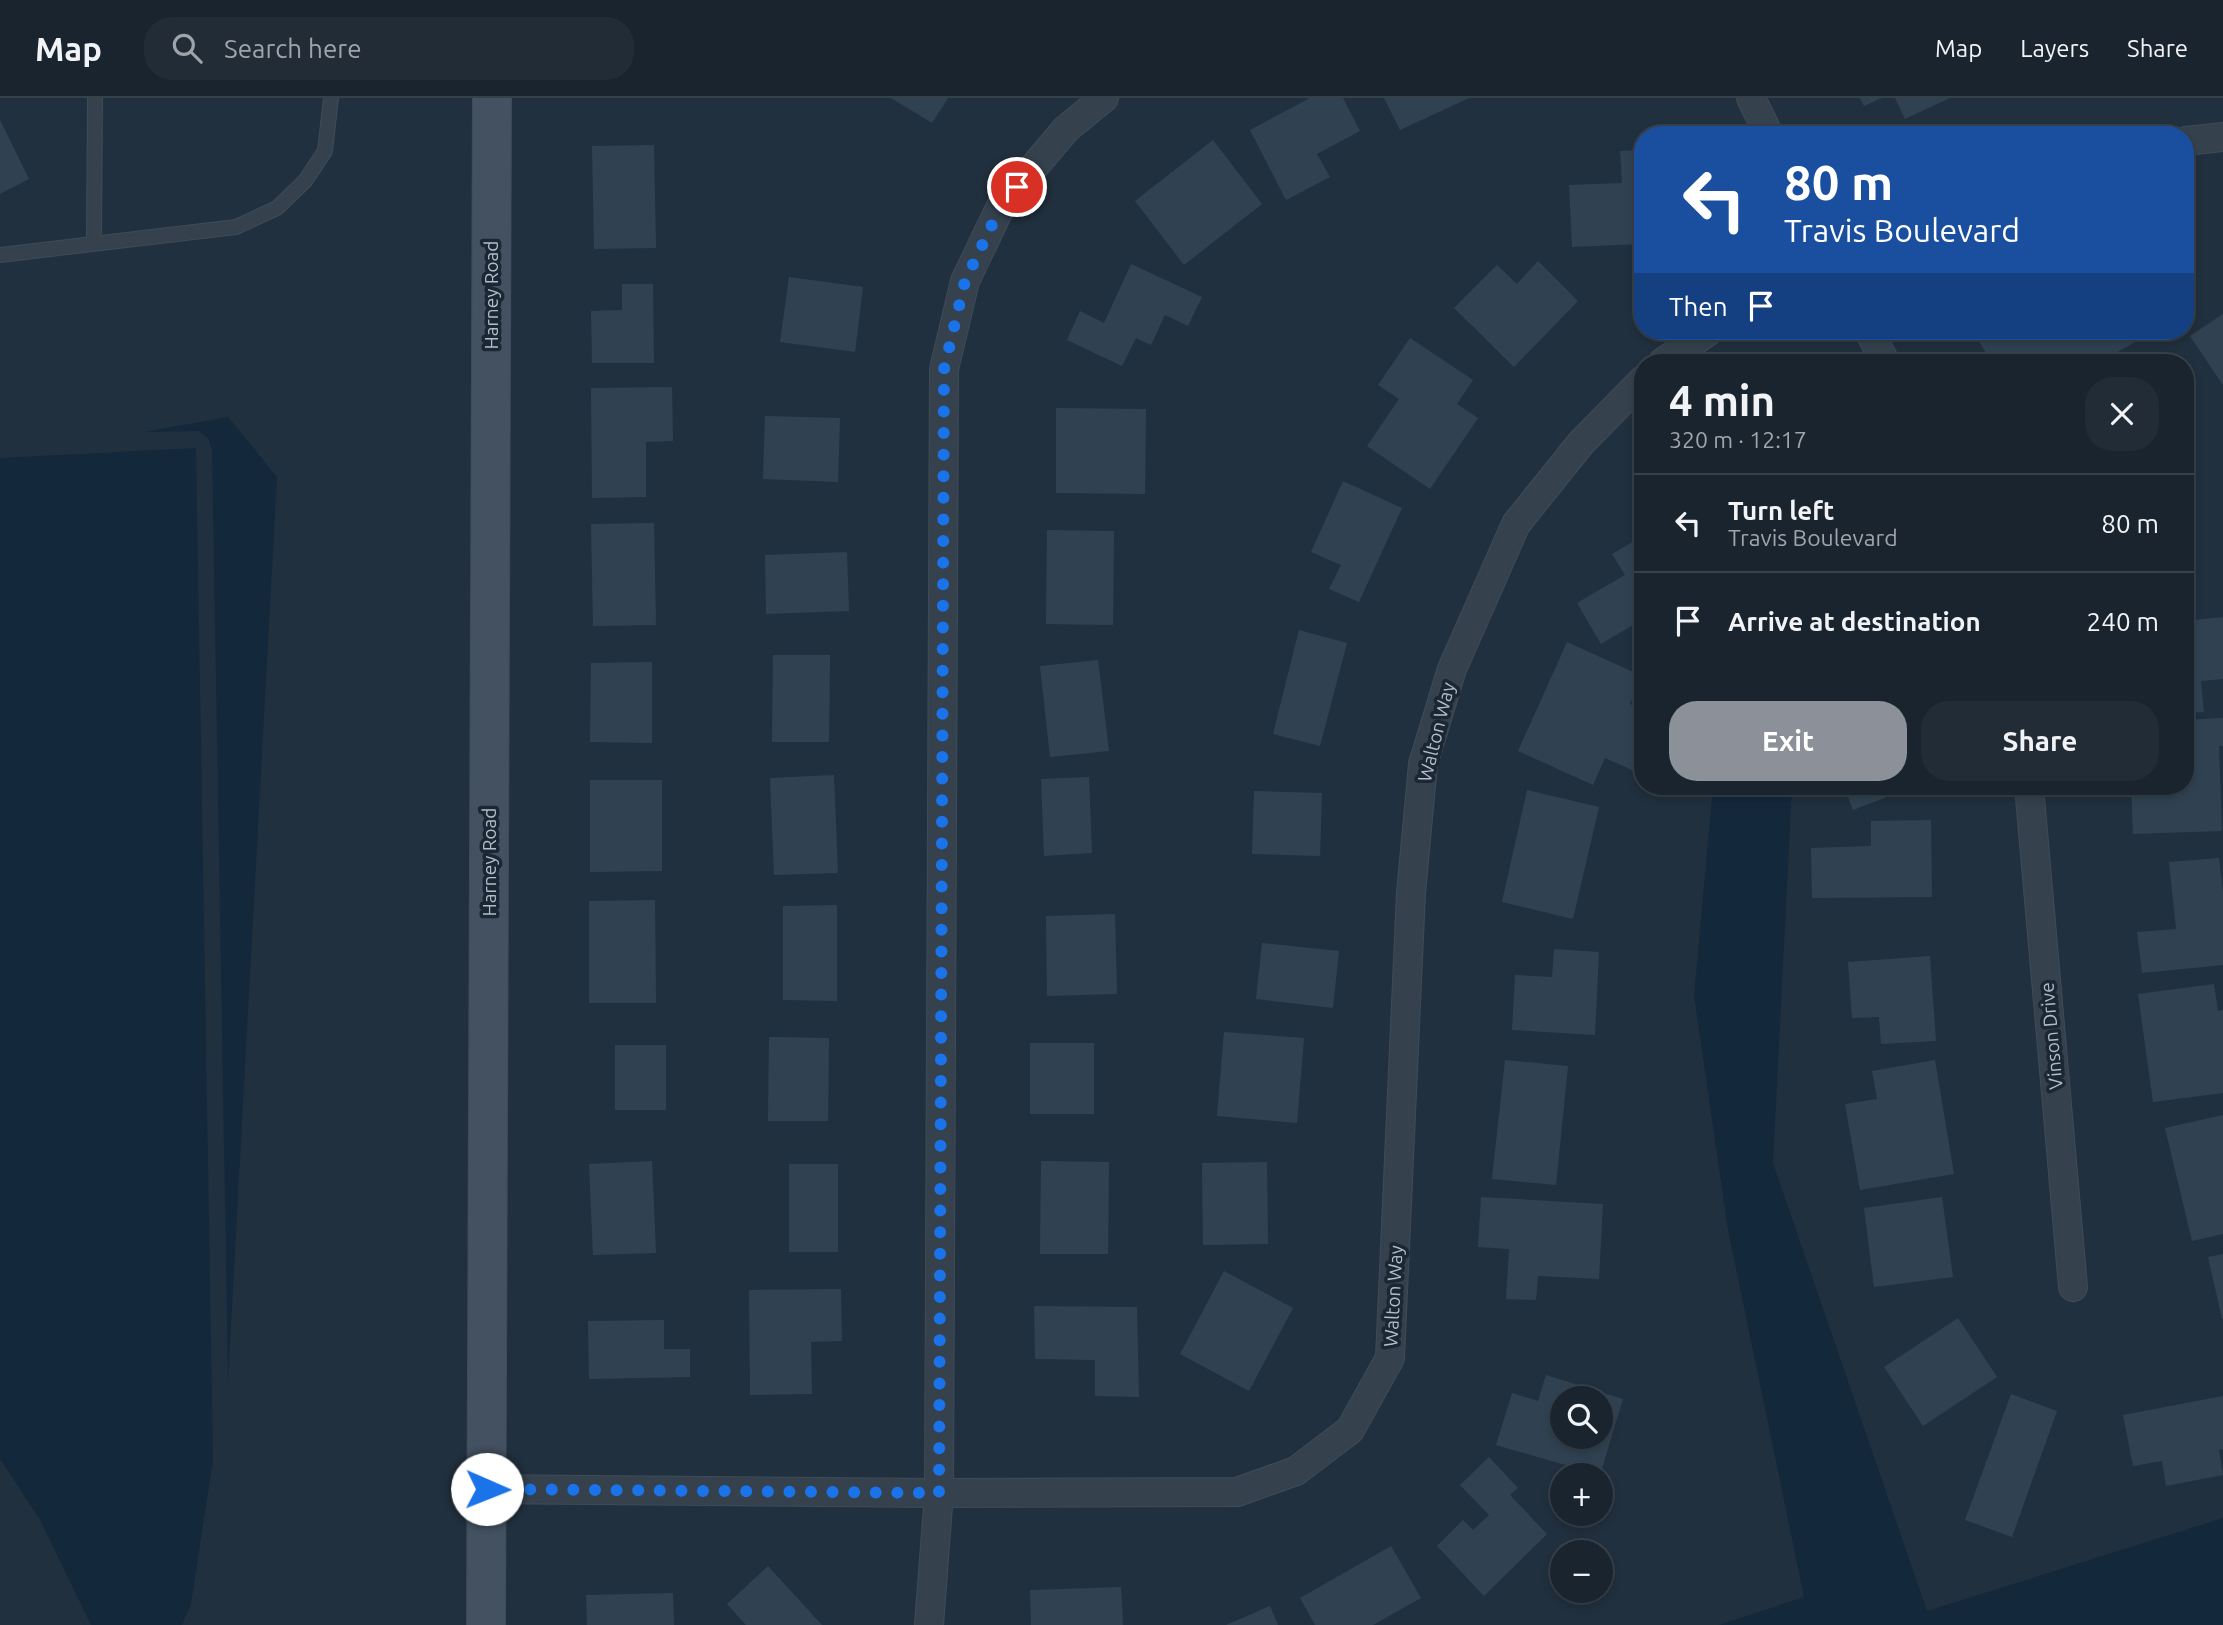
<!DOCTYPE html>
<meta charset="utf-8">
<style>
:root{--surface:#19242e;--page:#222c36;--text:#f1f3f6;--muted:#9fa4aa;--line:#37414a;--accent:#8c9099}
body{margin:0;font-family:Ubuntu,sans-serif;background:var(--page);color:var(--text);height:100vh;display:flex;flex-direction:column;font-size:26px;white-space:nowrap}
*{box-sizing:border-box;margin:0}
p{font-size:23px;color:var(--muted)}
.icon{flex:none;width:38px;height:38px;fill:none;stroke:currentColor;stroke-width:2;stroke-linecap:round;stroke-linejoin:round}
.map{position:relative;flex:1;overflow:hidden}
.sheet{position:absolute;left:1634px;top:256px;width:560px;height:441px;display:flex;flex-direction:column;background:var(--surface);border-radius:28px;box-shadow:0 4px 10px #0003,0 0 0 2px var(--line)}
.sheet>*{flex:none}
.top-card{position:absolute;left:1634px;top:28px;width:560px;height:214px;border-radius:28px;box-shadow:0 4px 10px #0003,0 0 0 2px var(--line);background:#1a4fa0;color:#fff;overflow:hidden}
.fabs{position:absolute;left:1550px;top:1288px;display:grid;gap:14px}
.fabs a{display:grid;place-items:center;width:63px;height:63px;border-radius:50%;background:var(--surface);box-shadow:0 4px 10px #0003,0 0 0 2px var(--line);font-size:35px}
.pin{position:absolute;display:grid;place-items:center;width:60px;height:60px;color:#fff;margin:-30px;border:4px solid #fff;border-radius:50%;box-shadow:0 2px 7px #0007}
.me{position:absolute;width:77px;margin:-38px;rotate:91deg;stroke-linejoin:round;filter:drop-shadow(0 0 5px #0008)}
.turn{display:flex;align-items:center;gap:24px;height:147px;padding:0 35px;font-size:32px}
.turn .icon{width:91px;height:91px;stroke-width:2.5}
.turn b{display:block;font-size:49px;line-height:60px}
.then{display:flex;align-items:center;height:66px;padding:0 35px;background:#0003;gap:14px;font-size:26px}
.round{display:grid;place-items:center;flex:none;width:74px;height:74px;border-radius:28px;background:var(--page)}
.headline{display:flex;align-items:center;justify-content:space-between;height:119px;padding:0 35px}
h1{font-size:42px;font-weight:700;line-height:52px}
.cta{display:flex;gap:14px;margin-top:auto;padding:14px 35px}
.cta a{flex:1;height:80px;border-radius:28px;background:var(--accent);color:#fff;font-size:28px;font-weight:700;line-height:80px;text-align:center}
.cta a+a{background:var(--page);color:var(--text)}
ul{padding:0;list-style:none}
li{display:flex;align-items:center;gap:21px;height:98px;padding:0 35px;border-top:2px solid var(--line)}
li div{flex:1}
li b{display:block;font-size:26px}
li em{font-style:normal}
header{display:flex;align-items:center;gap:42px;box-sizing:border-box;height:98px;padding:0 35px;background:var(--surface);border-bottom:2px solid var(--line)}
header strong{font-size:33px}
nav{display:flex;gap:38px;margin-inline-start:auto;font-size:24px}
.search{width:490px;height:63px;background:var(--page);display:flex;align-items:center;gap:18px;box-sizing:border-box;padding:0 24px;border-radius:28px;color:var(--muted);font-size:26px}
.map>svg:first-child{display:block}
</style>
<header>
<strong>Map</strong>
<div class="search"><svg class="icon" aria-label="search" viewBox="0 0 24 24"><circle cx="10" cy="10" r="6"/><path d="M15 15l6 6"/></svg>Search here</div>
<nav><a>Map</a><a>Layers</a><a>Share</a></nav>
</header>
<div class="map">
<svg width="2223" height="1527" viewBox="0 0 2223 1527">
<rect width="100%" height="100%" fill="#21303e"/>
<!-- water -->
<g fill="#14283c">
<polygon points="228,319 277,379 228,1283 212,351 208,340 199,333 144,334"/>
<polygon points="196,350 213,1362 191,1506 182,1527 91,1527 40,1422 0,1361 0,360"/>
<polygon points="1713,688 1792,688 1773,1065 1927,1513 2223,1420 2223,1527 1719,1527 1804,1499 1728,1132 1694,898"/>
</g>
<!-- building -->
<g fill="#304252" fill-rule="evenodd">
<polygon points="891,0 948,0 932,25"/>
<polygon points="1310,0 1343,0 1360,33 1317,56 1330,79 1286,102 1250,32"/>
<polygon points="1384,0 1469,0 1400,32"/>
<polygon points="1860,0 1882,0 1864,8"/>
<polygon points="1895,0 1950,0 1905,21"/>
<polygon points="0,22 29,81 0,96"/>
<polygon points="1213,42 1262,106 1184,167 1135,103"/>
<polygon points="654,47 656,150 594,151 592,48"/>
<polygon points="1643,52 1643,146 1572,149 1569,87 1622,85 1620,53"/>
<polygon points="1538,163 1578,203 1514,269 1454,210 1497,167 1517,186"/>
<polygon points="1131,166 1202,199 1188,228 1165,217 1151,247 1136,240 1122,268 1067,242 1080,213 1104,225"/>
<polygon points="789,179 863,189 855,254 780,244"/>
<polygon points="622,186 653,186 654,265 592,265 591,213 622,212"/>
<polygon points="2223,216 2223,287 2190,238"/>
<polygon points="1992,233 2150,233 2151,235 2100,264 1991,264 1978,241"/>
<polygon points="1410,240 1473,282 1457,306 1478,320 1430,391 1367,348 1399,301 1378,287"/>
<polygon points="672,289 673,343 646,344 646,399 592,400 591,290"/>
<polygon points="1056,310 1146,311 1145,396 1056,395"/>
<polygon points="765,318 840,320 838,384 763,381"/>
<polygon points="1343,383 1402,410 1359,504 1329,491 1341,467 1311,454"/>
<polygon points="654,425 656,527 593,528 591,426"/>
<polygon points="1047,432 1114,433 1113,527 1046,526"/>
<polygon points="1643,438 1643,521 1601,546 1577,505 1625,477 1612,456"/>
<polygon points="847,454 849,513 766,516 765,457"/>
<polygon points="2192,491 2195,522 2223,519 2223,581 2201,583 2204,614 2186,615 2186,492"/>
<polygon points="1299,532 1347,545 1320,648 1273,636"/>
<polygon points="1567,544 1642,578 1630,606 1643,612 1643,677 1605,660 1593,687 1518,653"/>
<polygon points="773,557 830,557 829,644 772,644"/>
<polygon points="1098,562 1109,653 1050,659 1040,568"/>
<polygon points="652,564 652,645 590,644 591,565"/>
<polygon points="2223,620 2223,648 2219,648 2222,733 2133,736 2131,688 2186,688 2186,622"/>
<polygon points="834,677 838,775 774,777 770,680"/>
<polygon points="1089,679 1092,755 1044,758 1041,681"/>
<polygon points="590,682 662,682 662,773 590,774"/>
<polygon points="1844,688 1916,688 1853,712"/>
<polygon points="1527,692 1599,709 1573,821 1502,804"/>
<polygon points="1254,693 1322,695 1320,758 1252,756"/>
<polygon points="1931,722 1932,799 1812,800 1811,750 1871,748 1871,723"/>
<polygon points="2219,760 2223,794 2223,867 2142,875 2137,834 2176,831 2169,764"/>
<polygon points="655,802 656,905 589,905 589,803"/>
<polygon points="837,807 837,903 783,902 783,808"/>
<polygon points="1115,816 1117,896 1047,898 1046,818"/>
<polygon points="1262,845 1339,853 1333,910 1256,901"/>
<polygon points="1554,851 1599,854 1595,937 1512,932 1515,877 1552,879"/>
<polygon points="1930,858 1936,943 1881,946 1879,919 1852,920 1848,864"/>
<polygon points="2214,886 2218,913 2223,912 2223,995 2153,1004 2138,896"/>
<polygon points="1224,934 1304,940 1297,1025 1217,1018"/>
<polygon points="769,939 829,940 828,1023 768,1023"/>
<rect x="1030" y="945" width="64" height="71"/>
<rect x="615" y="947" width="51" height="65"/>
<polygon points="1505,962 1568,968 1556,1087 1492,1081"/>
<polygon points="1935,962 1954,1076 1860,1092 1845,1006 1877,1001 1872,973"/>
<polygon points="2223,1017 2223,1136 2192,1143 2165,1030"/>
<polygon points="652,1063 656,1155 593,1157 589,1066"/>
<polygon points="1041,1063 1109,1064 1108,1156 1040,1156"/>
<polygon points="1267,1064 1268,1146 1203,1147 1202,1065"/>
<rect x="789" y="1066" width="49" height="88"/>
<polygon points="1481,1099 1603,1106 1599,1181 1538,1178 1536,1202 1506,1201 1509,1151 1478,1149"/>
<polygon points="1942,1099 1953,1179 1874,1189 1864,1110"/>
<polygon points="2223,1156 2223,1221 2222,1221 2208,1159"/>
<polygon points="1224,1173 1293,1210 1249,1293 1180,1256"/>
<polygon points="841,1191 842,1243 811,1244 812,1296 750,1297 749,1192"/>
<polygon points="1034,1208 1137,1209 1139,1299 1095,1298 1095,1262 1035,1261"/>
<polygon points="1958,1220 1997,1279 1923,1328 1884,1269"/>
<polygon points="664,1222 664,1251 690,1251 690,1279 589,1281 588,1223"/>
<path d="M1546,1277l77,24 -23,76 -104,-30 16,-52 26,8zM1563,1300h38v39h-38z"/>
<polygon points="2011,1296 2057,1313 2012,1439 1965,1422"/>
<polygon points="2223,1298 2223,1351 2219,1352 2223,1377 2166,1388 2162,1363 2133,1368 2123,1317"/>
<polygon points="1489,1359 1518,1390 1510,1397 1547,1436 1484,1498 1437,1448 1463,1422 1473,1432 1489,1417 1460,1387"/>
<polygon points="1391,1448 1421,1500 1373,1527 1315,1527 1300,1500"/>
<polygon points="768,1468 822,1527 746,1527 727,1506"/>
<polygon points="1121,1489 1123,1527 1031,1527 1030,1492"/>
<polygon points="673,1495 674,1527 587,1527 586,1497"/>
<polygon points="1270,1508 1278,1527 1226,1527"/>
</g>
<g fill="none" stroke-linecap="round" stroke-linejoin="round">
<!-- lane casing -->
<g stroke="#3f4b57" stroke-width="16">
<g id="lane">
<polyline points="94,144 95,0"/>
<polyline points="0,157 236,129 277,110 305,83 325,53 331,0"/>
</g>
</g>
<!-- street casing -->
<g stroke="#3f4b57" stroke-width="30">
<g id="street">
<polyline points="1751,0 1769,37"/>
<polyline points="2186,43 2223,39"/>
<polyline points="1869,233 1885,264"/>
<polyline points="1663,264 1709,233"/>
<polyline points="2029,688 2073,1189"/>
<polyline points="487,1391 939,1395 1237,1394 1296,1373 1350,1332 1390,1260 1411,795 1423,666 1452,571 1516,426 1581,345 1643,282"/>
<polyline points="929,1527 939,1395 944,271 965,183 1001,108 1066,31 1104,0"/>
</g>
</g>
<!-- secondary casing -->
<g stroke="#3f4b57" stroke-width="40">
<polyline id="secondary" points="486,1527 492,0"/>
</g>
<!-- lane -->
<use href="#lane" stroke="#35424e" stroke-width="14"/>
<!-- street -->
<use href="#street" stroke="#35424e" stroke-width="28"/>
<!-- secondary -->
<use href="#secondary" stroke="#435161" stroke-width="38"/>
</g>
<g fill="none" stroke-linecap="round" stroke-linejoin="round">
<!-- route -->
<polyline stroke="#1a73e8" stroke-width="12" stroke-dasharray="0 21.6" points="487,1391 939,1395 944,271 965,183 1001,108 1017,89"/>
</g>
<g text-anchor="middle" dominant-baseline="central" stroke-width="7" stroke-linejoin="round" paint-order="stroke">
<!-- street labels -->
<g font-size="19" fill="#b1bdc9" stroke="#1b2733">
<text transform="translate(491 197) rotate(-90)">Harney Road</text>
<text transform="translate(1436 634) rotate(-76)">Walton Way</text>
<text transform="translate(489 764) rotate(-90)">Harney Road</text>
<text transform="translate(2051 938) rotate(-95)">Vinson Drive</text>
<text transform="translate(1393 1198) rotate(-87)">Walton Way</text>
</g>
</g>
</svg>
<div class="fabs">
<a><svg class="icon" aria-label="search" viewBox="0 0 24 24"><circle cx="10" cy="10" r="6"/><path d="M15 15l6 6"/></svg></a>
<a>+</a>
<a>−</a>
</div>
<div class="pin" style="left:1017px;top:89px;background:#d93025"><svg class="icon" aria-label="arrive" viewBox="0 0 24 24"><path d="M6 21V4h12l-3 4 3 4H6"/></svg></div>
<svg class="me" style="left:487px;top:1391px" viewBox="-20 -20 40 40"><circle r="19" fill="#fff"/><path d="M0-13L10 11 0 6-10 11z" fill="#1a73e8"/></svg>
<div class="top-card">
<div class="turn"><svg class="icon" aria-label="left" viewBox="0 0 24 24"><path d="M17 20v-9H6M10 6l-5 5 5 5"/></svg><div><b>80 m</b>Travis Boulevard</div></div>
<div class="then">Then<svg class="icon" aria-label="arrive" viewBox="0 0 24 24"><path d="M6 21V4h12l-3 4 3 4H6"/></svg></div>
</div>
<section class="sheet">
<div class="headline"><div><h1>4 min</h1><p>320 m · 12:17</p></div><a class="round"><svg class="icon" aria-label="close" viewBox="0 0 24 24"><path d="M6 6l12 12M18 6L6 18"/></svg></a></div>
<ul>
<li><svg class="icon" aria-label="left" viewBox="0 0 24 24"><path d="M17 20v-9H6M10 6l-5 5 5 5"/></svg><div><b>Turn left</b><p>Travis Boulevard</p></div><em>80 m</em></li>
<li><svg class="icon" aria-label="arrive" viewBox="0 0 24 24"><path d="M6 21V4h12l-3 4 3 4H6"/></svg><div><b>Arrive at destination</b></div><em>240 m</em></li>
</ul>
<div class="cta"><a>Exit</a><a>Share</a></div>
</section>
</div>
